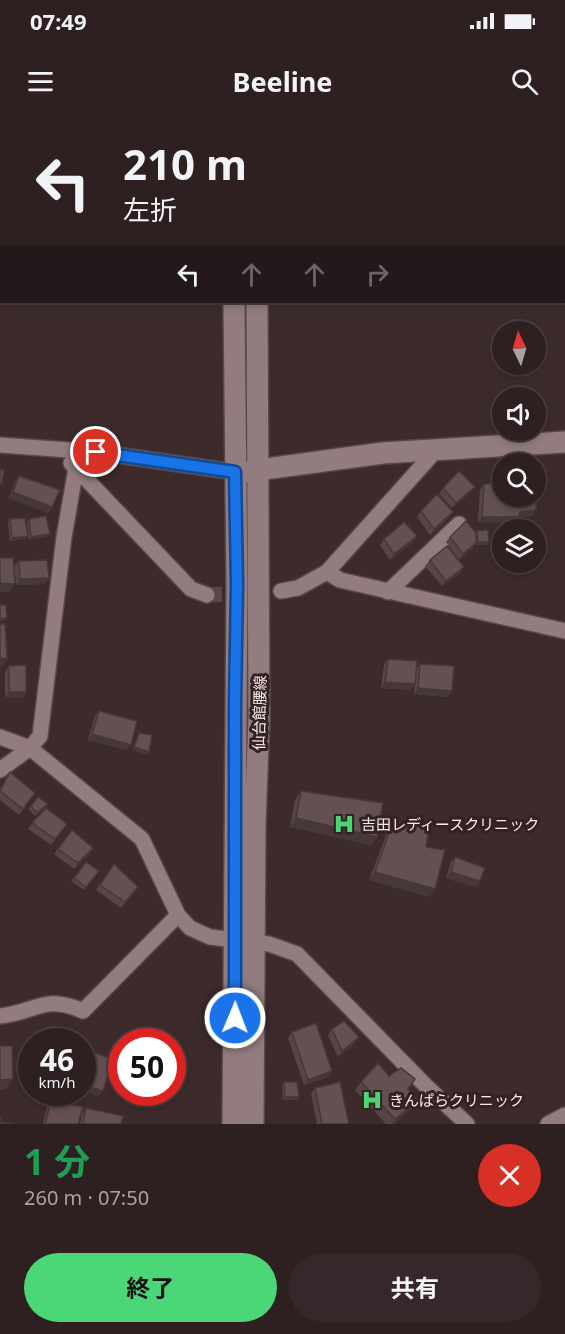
<!DOCTYPE html>
<html lang="ja">
<meta charset="utf-8">
<style>
:root{--surface:#2e2021;--page:#36282a;--text:#f1f3f6;--muted:#a7a3a5;--line:#493e3f;--accent:#4bd677}
body{margin:0;font-family:"Noto Sans","Noto Sans JP",sans-serif;background:var(--page);color:var(--text);height:100vh;display:flex;flex-direction:column;font-size:22px;white-space:nowrap}
*{box-sizing:border-box;margin:0}
p{font-size:20px;color:var(--muted)}
.icon{flex:none;width:33px;height:33px;fill:none;stroke:currentColor;stroke-width:2;stroke-linecap:round;stroke-linejoin:round}
.map{position:relative;height:1004px;overflow:hidden}
.side{display:flex;flex-direction:column;background:var(--surface);flex:1}
.side>*{flex:none}
.hud{position:absolute;left:0px;top:0px;width:566px;height:183px;box-shadow:0 3px 9px #0003,0 0 0 2px var(--line);background:#2e2021;color:var(--text);overflow:hidden}
.needle{width:39px;rotate:355deg}
.buttons{position:absolute;left:492px;top:201px;display:grid;gap:12px}
.buttons a{display:grid;place-items:center;width:54px;height:54px;border-radius:50%;background:var(--surface);box-shadow:0 3px 9px #0003,0 0 0 2px var(--line);font-size:30px}
.speed{position:absolute;left:18px;top:908px;display:flex;gap:12px;font-size:30px;font-weight:700;text-align:center}
.speed>*{display:grid;place-content:center;width:78px;height:78px;border-radius:50%;background:var(--surface);box-shadow:0 3px 9px #0003,0 0 0 2px var(--line);line-height:1}
.speed small{font-size:15px;font-weight:400}
.speed .limit{border:9px solid #d22;background:#fff;color:#111}
.pin{position:absolute;display:grid;place-items:center;width:51px;height:51px;color:#fff;margin:-26px;border:3px solid #fff;border-radius:50%;box-shadow:0 2px 6px #0007}
.me{position:absolute;width:66px;margin:-33px;rotate:1deg;stroke-linejoin:round;filter:drop-shadow(0 0 4px #0008)}
.turn{display:flex;align-items:center;gap:21px;height:126px;padding:0 24px;font-size:27px}
.turn .icon{width:78px;height:78px;stroke-width:2.5}
.turn b{display:block;font-size:42px;line-height:51px}
.lanes{display:flex;align-items:center;height:57px;padding:0 24px;background:#0003;justify-content:center;gap:30px;direction:ltr}
.lanes .off{opacity:.35}
.round{display:grid;place-items:center;flex:none;width:63px;height:63px;border-radius:32px;background:var(--page)}
.summary{display:flex;align-items:center;justify-content:space-between;height:102px;padding:0 24px}
h1{font-size:36px;font-weight:700;line-height:45px;color:#1e9e55}
.primary-button{display:flex;gap:12px;margin-top:auto;padding:12px 24px}
.primary-button a{flex:1;height:69px;border-radius:36px;background:var(--accent);color:#111;font-size:24px;font-weight:700;line-height:69px;text-align:center}
.primary-button a+a{background:var(--page);color:var(--text)}
.status{display:flex;justify-content:space-between;align-items:center;height:42px;padding:0 30px;background:var(--surface);direction:ltr}
.status svg{height:16px;fill:currentColor}
header{display:flex;justify-content:space-between;align-items:center;height:78px;padding:0 24px;background:var(--surface);font-size:27px;font-weight:700}
.map>svg:first-child{display:block}
</style>
<div class="status"><b>07:49</b><svg viewBox="0 0 49 12"><path d="M0 12V9h3v3zM5 12V6h3v6zM10 12V3h3v9zM15 12V0h3v12zM26 1h20v11H26zM47 4h2v5h-2z"/></svg></div>
<header><svg class="icon" aria-label="menu" viewBox="0 0 24 24"><path d="M4 6h16M4 12h16M4 18h16"/></svg>Beeline<svg class="icon" aria-label="search" viewBox="0 0 24 24"><circle cx="10" cy="10" r="6"/><path d="M15 15l6 6"/></svg></header>
<div class="map">
<svg width="565" height="1004" viewBox="0 0 565 1004">
<rect width="100%" height="100%" fill="#3d2b2c"/>
<g fill="none" stroke-linecap="round" stroke-linejoin="round">
<!-- street-tunnel -->
<polyline stroke="#594848" stroke-width="15" stroke-dasharray="15 8" stroke-linecap="butt" points="207,475 281,471"/>
<!-- street casing -->
<g stroke="#564748" stroke-width="18">
<g id="street">
<polyline points="0,325 96,332 235,352"/>
<polyline points="71,343 191,469 207,475"/>
<polyline points="327,452 340,460 565,511"/>
<polyline points="281,471 298,468 327,452 438,328"/>
<polyline points="388,472 459,404"/>
<polyline points="0,617 30,628 142,719 178,795 190,808 210,817 269,824 297,834 426,966 467,1004"/>
<polyline points="0,650 30,628 40,616 64,417 76,348"/>
<path d="M0,896c37,-4 44,-22 83,-5l95,-96"/>
<polyline points="548,1004 565,995"/>
</g>
</g>
<!-- secondary casing -->
<g stroke="#564748" stroke-width="24">
<g id="secondary">
<polyline points="257,0 257,2"/>
<polyline points="234,2 234,0"/>
<polyline points="243,352 383,333 565,322"/>
<polyline points="233,1004 237,464 234,182"/>
<polyline points="253,1004 255,704 259,598 257,182"/>
</g>
</g>
<!-- street -->
<use href="#street" stroke="#927c7d" stroke-width="15"/>
<!-- secondary -->
<use href="#secondary" stroke="#927c7d" stroke-width="21"/>
</g>
<!-- wall -->
<g fill="#564546">
<polygon points="19,356 52,387 48,393 9,378 15,362"/>
<polygon points="484,364 532,396 519,397 515,403 478,402 480,370"/>
<polygon points="475,367 471,372 452,388 439,374 443,368"/>
<polygon points="421,391 449,398 430,415 417,397"/>
<polygon points="10,399 26,419 10,421 8,402"/>
<polygon points="29,399 47,417 29,420 27,402"/>
<polygon points="477,411 489,422 487,425 476,425 476,422 472,429 459,440 446,422 450,417 476,413"/>
<polygon points="417,416 413,422 390,440 380,425 384,419"/>
<polygon points="430,440 460,453 442,466 425,446"/>
<polygon points="19,441 49,458 45,464 16,465 14,446"/>
<polygon points="388,539 415,564 411,570 381,568 384,544"/>
<polygon points="420,544 448,577 414,574 416,550"/>
<polygon points="9,546 26,572 22,578 5,577 5,552"/>
<polygon points="99,591 127,630 88,620 95,596"/>
<polygon points="10,652 35,673 19,695 0,680 0,669"/>
<polygon points="301,671 377,717 371,725 290,707 295,680"/>
<polygon points="48,684 46,687 35,696 28,689 31,686"/>
<polygon points="393,702 426,727 429,777 369,760 388,710"/>
<polygon points="32,703 63,710 51,725 28,709"/>
<polygon points="72,710 89,734 74,749 54,734"/>
<polygon points="455,737 480,761 476,767 446,758 451,742"/>
<polygon points="86,742 99,751 84,770 71,761"/>
<polygon points="114,744 134,773 121,788 96,770"/>
<polygon points="332,909 355,923 338,937 328,915"/>
<polygon points="292,912 332,951 328,957 304,965 288,918"/>
<polygon points="89,931 99,976 82,971 82,945 85,937"/>
<polygon points="389,956 408,969 411,988 394,1004 386,1004 355,970 361,962"/>
<polygon points="284,962 299,977 297,980 283,980 282,965"/>
<polygon points="315,968 349,1004 317,1004 311,974"/>
<polygon points="51,981 78,1004 43,1004 47,987"/>
<polygon points="86,988 121,1004 80,1004 82,994"/>
</g>
<!-- shaded-wall -->
<g fill="#463839">
<polygon points="475,367 471,372 452,388 456,383"/>
<polygon points="13,372 52,387 48,393 9,378"/>
<polygon points="536,390 532,396 516,397 520,392"/>
<polygon points="453,392 449,398 430,415 434,409"/>
<polygon points="482,397 519,397 515,403 478,402"/>
<polygon points="50,414 47,417 29,420 31,417"/>
<polygon points="28,416 26,419 10,421 12,418"/>
<polygon points="417,416 413,422 390,440 394,434"/>
<polygon points="478,422 489,422 487,425 476,425"/>
<polygon points="476,423 472,429 459,440 463,434"/>
<polygon points="464,447 460,453 442,466 446,461"/>
<polygon points="49,458 45,464 16,465 20,459"/>
<polygon points="0,463 15,464 10,472 0,472"/>
<polygon points="7,498 5,501 0,501 0,499"/>
<polygon points="0,538 7,539 1,547 0,547"/>
<polygon points="385,562 415,564 411,570 381,568"/>
<polygon points="418,568 452,571 448,577 414,574"/>
<polygon points="9,572 26,572 22,578 5,577"/>
<polygon points="92,614 131,625 127,630 88,620"/>
<polygon points="134,627 149,632 147,635 132,630"/>
<polygon points="296,698 377,717 371,725 290,707"/>
<polygon points="93,728 89,734 74,749 78,743"/>
<polygon points="375,752 435,769 429,777 369,760"/>
<polygon points="451,752 480,761 476,767 446,758"/>
<polygon points="359,917 355,923 338,937 342,931"/>
<polygon points="332,951 328,957 304,965 308,960"/>
<polygon points="13,959 5,970 0,970 0,960"/>
<polygon points="82,964 103,971 99,976 82,971"/>
<polygon points="285,977 299,977 297,980 283,980"/>
<polygon points="417,980 411,988 394,1004 392,1004 395,999"/>
</g>
<!-- building -->
<g fill="#645051" stroke="#463839" stroke-width="1.5">
<polygon points="0,350 4,350 2,364 0,364"/>
<polygon points="459,351 475,367 456,383 443,368"/>
<polygon points="19,356 60,370 52,387 13,372"/>
<polygon points="502,363 502,376 536,376 536,374 537,374 536,390 520,392 519,397 482,397 484,364"/>
<polygon points="437,374 453,392 434,409 421,391"/>
<polygon points="46,396 50,414 31,417 29,399"/>
<polygon points="25,398 28,416 12,418 10,399"/>
<polygon points="466,401 476,413 476,423 463,434 450,417"/>
<polygon points="404,402 417,416 394,434 384,419"/>
<polygon points="537,405 537,423 536,423 536,410 521,410 521,406"/>
<polygon points="488,410 489,422 478,422 477,411"/>
<polygon points="447,426 464,447 446,461 430,440"/>
<polygon points="0,438 13,438 15,464 0,463"/>
<polygon points="47,440 49,458 20,459 19,441"/>
<polygon points="0,485 6,485 7,498 0,499"/>
<polygon points="0,504 5,504 7,539 0,538"/>
<polygon points="388,539 417,541 415,564 385,562"/>
<polygon points="420,544 454,546 452,571 418,568"/>
<polygon points="26,545 26,572 9,572 9,546"/>
<polygon points="99,591 137,601 131,625 92,614"/>
<polygon points="139,613 152,615 149,632 134,627"/>
<polygon points="10,652 35,673 23,689 0,671"/>
<polygon points="301,671 383,683 377,717 296,698"/>
<polygon points="38,677 48,684 37,693 31,686"/>
<polygon points="46,688 67,704 55,719 32,703"/>
<polygon points="393,702 429,708 426,727 445,730 435,769 375,752"/>
<polygon points="72,710 93,728 78,743 58,729"/>
<polygon points="455,737 485,748 480,761 451,752"/>
<polygon points="86,742 99,751 86,767 74,758"/>
<polygon points="114,744 138,767 125,782 100,765"/>
<polygon points="344,901 359,917 342,931 332,909"/>
<polygon points="316,903 332,951 308,960 292,912"/>
<polygon points="0,926 12,926 13,959 0,960"/>
<polygon points="89,931 113,939 103,971 82,964 82,952"/>
<polygon points="378,943 389,956 401,948 415,959 408,969 417,980 395,999 361,962"/>
<polygon points="284,962 297,962 299,977 285,977"/>
<polygon points="340,962 349,1004 322,1004 315,968"/>
<polygon points="51,981 83,987 78,1004 45,1004"/>
<polygon points="86,988 123,996 121,1004 83,1004"/>
<polygon points="0,996 1,996 1,1002 14,1004 0,1004"/>
</g>
<g fill="none" stroke-linecap="round" stroke-linejoin="round">
<!-- route casing -->
<g stroke="#114b97" stroke-width="15">
<polyline id="route" points="96,332 235,352 237,464 235,584 235,898"/>
</g>
<!-- route -->
<use href="#route" stroke="#1a73e8" stroke-width="10"/>
</g>
<!-- icons -->
<defs>
<g id="hospital-bare" transform="scale(1.62)"><path d="M-5-5h3v3.5h4V-5h3V5h-3V1.5h-4V5h-3Z" fill="#4bd677" stroke="#332123" stroke-width="2.5" paint-order="stroke"/></g>
</defs>
<g fill-rule="evenodd">
<use href="#hospital-bare" x="344" y="704"/>
<use href="#hospital-bare" x="372" y="980"/>
</g>
<g text-anchor="middle" dominant-baseline="central" stroke-width="6" stroke-linejoin="round" paint-order="stroke">
<!-- street labels -->
<g font-size="15" fill="#f6eaea" stroke="#332123">
<text transform="translate(259 593) rotate(-89)">仙台館腰線</text>
</g>
<!-- poi labels -->
<g font-size="15" fill="#f6eaea" stroke="#332123" text-anchor="start">
<text x="361" y="704">吉田レディースクリニック</text>
<text x="389" y="980">きんぱらクリニック</text>
</g>
</g>
</svg>
<div class="buttons">
<a><svg class="needle" viewBox="-14 -14 28 28"><path d="M0-13l5 13h-10z" fill="#e53935"/><path d="M0 13l5-13h-10z" fill="#a7a3a5"/></svg></a>
<a><svg class="icon" aria-label="sound" viewBox="0 0 24 24"><path d="M4 9h4l5-4v14l-5-4H4zM17 9q2 3 0 6"/></svg></a>
<a><svg class="icon" aria-label="search" viewBox="0 0 24 24"><circle cx="10" cy="10" r="6"/><path d="M15 15l6 6"/></svg></a>
<a><svg class="icon" aria-label="layers" viewBox="0 0 24 24"><path d="M12 4l9 5-9 5-9-5zM3 14l9 5 9-5"/></svg></a>
</div>
<div class="speed"><div>46<small>km/h</small></div><div class="limit">50</div></div>
<div class="pin" style="left:96px;top:332px;background:#d93025"><svg class="icon" aria-label="arrive" viewBox="0 0 24 24"><path d="M6 21V4h12l-3 4 3 4H6"/></svg></div>
<svg class="me" style="left:235px;top:898px" viewBox="-20 -20 40 40"><circle r="17" fill="#1a73e8" stroke="#fff" stroke-width="3"/><path d="M0-11L8 9 0 5-8 9z" fill="#fff"/></svg>
<div class="hud">
<div class="turn"><svg class="icon" aria-label="left" viewBox="0 0 24 24"><path d="M17 20v-9H6M10 6l-5 5 5 5"/></svg><div><b>210 m</b>左折</div></div>
<div class="lanes"><svg class="icon" aria-label="left" viewBox="0 0 24 24"><path d="M17 20v-9H6M10 6l-5 5 5 5"/></svg><svg class="icon off" aria-label="ahead" viewBox="0 0 24 24"><path d="M12 20V5M6 11l6-6 6 6"/></svg><svg class="icon off" aria-label="ahead" viewBox="0 0 24 24"><path d="M12 20V5M6 11l6-6 6 6"/></svg><svg class="icon off" aria-label="right" viewBox="0 0 24 24"><path d="M7 20v-9h11M14 6l5 5-5 5"/></svg></div>
</div>
</div>
<section class="side">
<div class="summary"><div><h1>1 分</h1><p>260 m · 07:50</p></div><a class="round" style="background:#d93025;color:#fff"><svg class="icon" aria-label="close" viewBox="0 0 24 24"><path d="M6 6l12 12M18 6L6 18"/></svg></a></div>
<div class="primary-button"><a>終了</a><a>共有</a></div>
</section>
